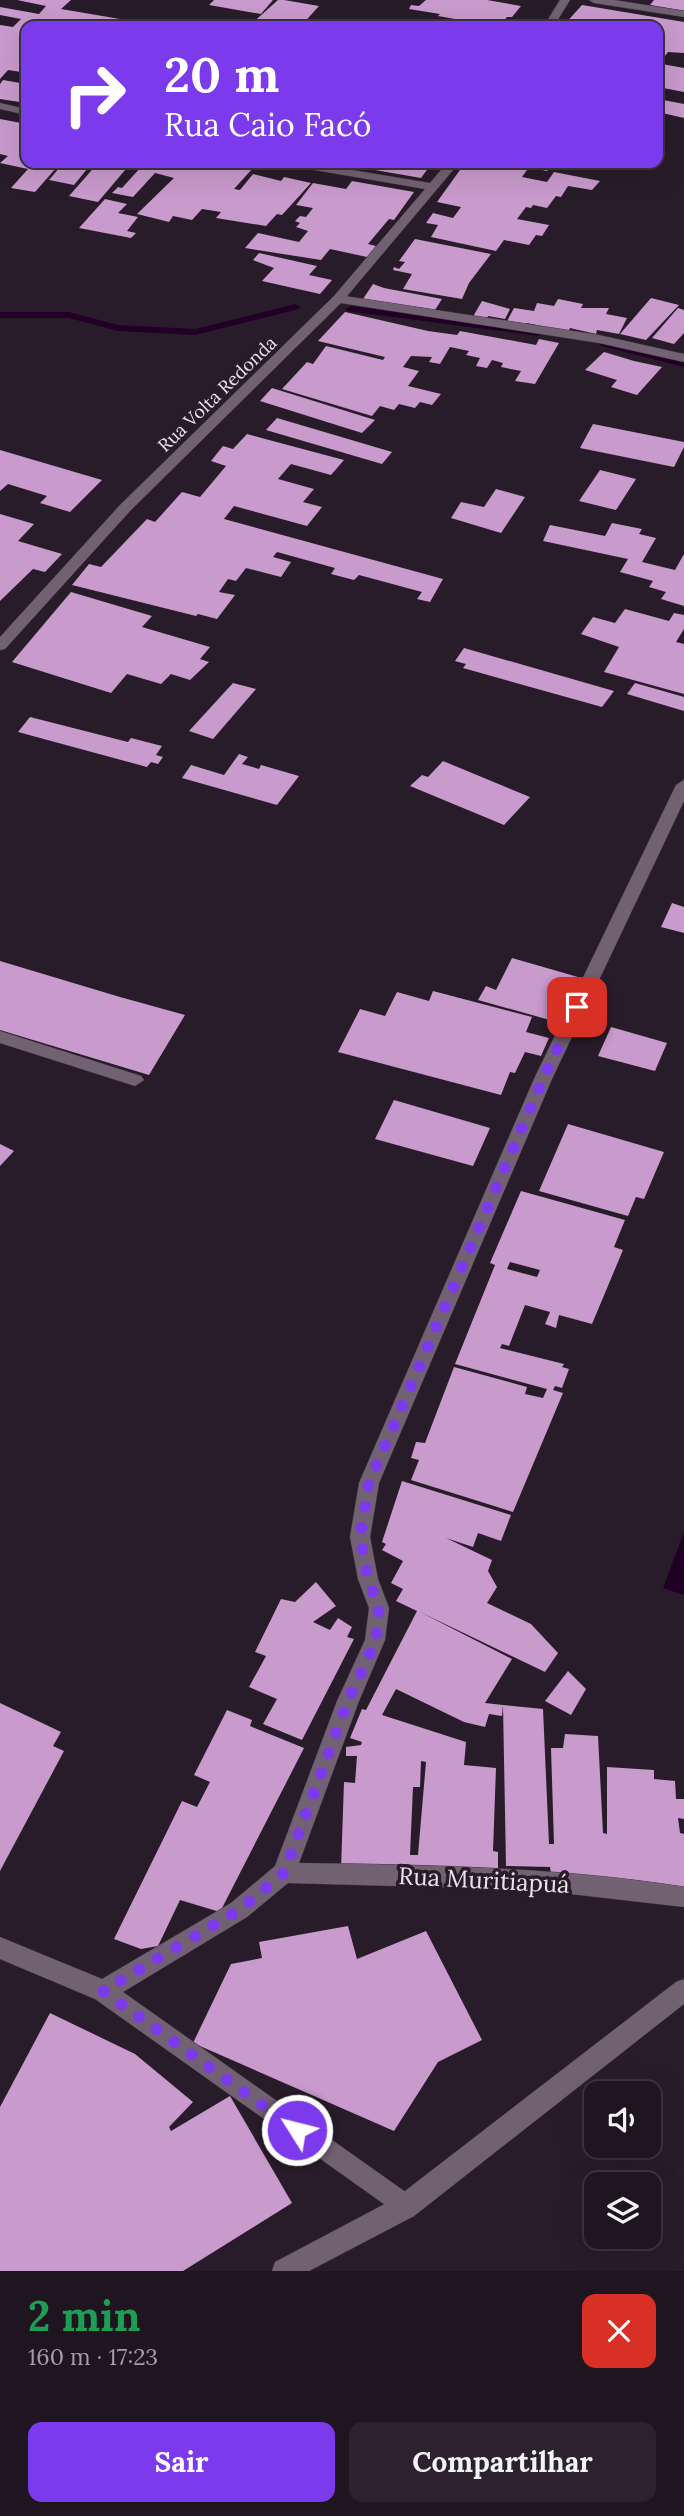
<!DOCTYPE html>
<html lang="pt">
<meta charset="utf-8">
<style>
:root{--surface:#1f1520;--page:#2c222d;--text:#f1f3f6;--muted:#a19fa5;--line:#3c343e;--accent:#7c3aed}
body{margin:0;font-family:Lora,serif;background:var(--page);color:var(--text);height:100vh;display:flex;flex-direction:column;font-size:26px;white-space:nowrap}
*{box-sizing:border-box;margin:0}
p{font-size:23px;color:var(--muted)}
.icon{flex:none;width:38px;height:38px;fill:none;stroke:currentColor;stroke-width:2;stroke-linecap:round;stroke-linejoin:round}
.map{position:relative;height:2271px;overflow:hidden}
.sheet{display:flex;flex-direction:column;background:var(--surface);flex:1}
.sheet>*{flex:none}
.hud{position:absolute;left:21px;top:21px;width:642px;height:147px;border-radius:14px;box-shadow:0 7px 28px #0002,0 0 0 2px var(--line);background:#7c3aed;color:#fff;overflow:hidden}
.fabs{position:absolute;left:584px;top:2081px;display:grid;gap:14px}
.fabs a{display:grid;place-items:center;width:77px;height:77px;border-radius:14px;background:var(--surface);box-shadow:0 7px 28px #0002,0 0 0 2px var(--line);font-size:35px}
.pin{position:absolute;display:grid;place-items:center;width:60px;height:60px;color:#fff;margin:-30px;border-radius:14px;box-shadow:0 4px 10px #0006}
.me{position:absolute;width:77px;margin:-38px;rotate:306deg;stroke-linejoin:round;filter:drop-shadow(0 0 5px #0008)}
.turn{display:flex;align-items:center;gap:24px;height:147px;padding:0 28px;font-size:32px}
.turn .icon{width:91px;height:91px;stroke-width:2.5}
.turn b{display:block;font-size:49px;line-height:60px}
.round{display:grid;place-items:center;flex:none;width:74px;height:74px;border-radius:14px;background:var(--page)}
.summary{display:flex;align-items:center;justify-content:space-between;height:119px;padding:0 28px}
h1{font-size:42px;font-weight:700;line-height:52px;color:#1e9e55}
.button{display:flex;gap:14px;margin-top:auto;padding:14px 28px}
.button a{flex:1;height:80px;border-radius:14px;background:var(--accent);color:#fff;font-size:28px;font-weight:700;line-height:80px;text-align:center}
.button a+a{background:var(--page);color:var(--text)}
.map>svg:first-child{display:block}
</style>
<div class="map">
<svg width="684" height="2271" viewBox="0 0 684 2271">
<rect width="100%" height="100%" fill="#291c2a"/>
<!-- water -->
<polygon fill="#210025" points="684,1532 684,1595 663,1588"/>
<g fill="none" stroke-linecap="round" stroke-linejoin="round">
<!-- stream -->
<g fill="#210025" fill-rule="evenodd">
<polygon points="295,304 301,307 299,309 195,335 118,331 69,318 0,318 0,312 69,312 118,325 195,329"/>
<polygon points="351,306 538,330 544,333 538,336 347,311 345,309"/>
<polygon points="605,341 684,361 684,367 601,346 599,344"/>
</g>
</g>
<!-- building -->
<g fill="#c99acc" fill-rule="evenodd">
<polygon points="17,0 71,0 61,9 120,19 112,26 97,24 26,26 26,65 21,72 8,70 0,79 0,25 13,27 21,19 0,15 0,7 39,14 46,6"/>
<polygon points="214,0 273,0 261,14 209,5"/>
<polygon points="278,0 284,0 319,6 301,26 249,26"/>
<polygon points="426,0 487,0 521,6 512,17 507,17 500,26 450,26 455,19 438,16 440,14 409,9 411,5 419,6"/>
<polygon points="654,0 684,0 684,11 650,5"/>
<polygon points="582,5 684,22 684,53 668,52 665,56 658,55 658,26 563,26"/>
<polygon points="662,64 684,68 684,92 658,87 658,69"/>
<polygon points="3,80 26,84 26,103 0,99 0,84"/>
<polygon points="658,99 684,104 684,118 658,112"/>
<polygon points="0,119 21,123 26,119 26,163 92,163 74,185 49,180 60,167 57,167 35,192 11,188 28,169 0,163 8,156 0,154"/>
<polygon points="98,163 131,163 98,202 69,196"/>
<polygon points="139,163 228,163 253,168 234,189 240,190 253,174 281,181 284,177 311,183 282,215 277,214 266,226 216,218 221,212 202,209 192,220 173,216 169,222 137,214 174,178 155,173 133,197 112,193 118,187 122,188 141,167 136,166"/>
<polygon points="348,163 404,163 400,169 407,170 412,163 432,163 421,178 346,165"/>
<polygon points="465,163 553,163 547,171 529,167 522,177 547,182 554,172 600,181 592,190 568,186 561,197 556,196 547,208 533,205 531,208 526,207 517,219 549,225 542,236 536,235 529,245 504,240 496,251 431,237 438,225 426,223 433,213 453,218 461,207 437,202"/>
<polygon points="352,181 414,192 394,220 389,219 368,244 376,246 367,257 330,249 321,260 245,248 258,233 299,242 308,231 296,227 300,223 295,221 300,216 306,217 313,208 296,205 313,183 346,189"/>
<polygon points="105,199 127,204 118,213 138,217 127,231 136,233 131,238 79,228"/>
<polygon points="415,239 491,254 469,283 462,299 403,289 412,274 393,270 394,267 399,269 405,262 399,261"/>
<polygon points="259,253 317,266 309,275 332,280 320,294 262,281 274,268 253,260"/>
<polygon points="373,284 384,288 442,299 433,313 361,302"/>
<polygon points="651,298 679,305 646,340 620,334"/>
<polygon points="558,299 583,304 581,308 609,308 606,314 627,318 619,334 597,330 596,334 570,328 568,332 527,323 525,326 506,323 514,308 534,311 537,303 554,306"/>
<polygon points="482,301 510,309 505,319 488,316 486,321 471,320"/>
<polygon points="678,308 684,310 684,333 674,344 652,338"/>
<polygon points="345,312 428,331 457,335 460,331 536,345 539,339 559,343 535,384 515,381 521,371 501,367 503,363 492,360 487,368 476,366 480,358 466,355 469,351 450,347 440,364 429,362 432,357 411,356 403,367 419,371 408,386 441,394 432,405 420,402 415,408 399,404 394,410 380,406 372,416 282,389 307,362 313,364 326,346 383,360 385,357 318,341"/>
<polygon points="604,352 634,361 662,367 637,395 611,387 617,380 585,370"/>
<polygon points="272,388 375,420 362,433 260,401"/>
<polygon points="277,418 392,452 382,464 266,430"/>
<polygon points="593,424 684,442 684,447 674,467 580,448"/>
<polygon points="247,434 344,460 331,475 291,464 278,479 314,489 303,502 322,507 307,526 234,506 224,519 443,579 430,602 417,599 422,592 359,575 354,580 331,574 335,568 277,552 273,557 291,562 281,577 246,568 236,581 228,579 219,592 235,595 217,619 198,614 196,616 72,585 89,564 101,567 147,519 155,522 182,492 200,497 226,466 211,461 223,446 233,449"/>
<polygon points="0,450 102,480 70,512 40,503 47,496 8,484 0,491"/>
<polygon points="600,470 636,479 616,510 579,501"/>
<polygon points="496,489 525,497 501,533 451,518 461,502 484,507"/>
<polygon points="0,514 34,524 18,541 62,554 45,572 33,569 0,601"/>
<polygon points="612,523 642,529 639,534 656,538 642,562 675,570 684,554 684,606 661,599 666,592 649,587 653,581 620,572 628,559 543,541 550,525 605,536"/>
<polygon points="71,592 152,616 142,627 210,647 200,659 209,662 190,680 171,674 161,684 127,674 111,693 12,662"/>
<polygon points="625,609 669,621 674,613 684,615 684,629 676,642 684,644 684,694 604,672 619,647 581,634 593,617 615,623"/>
<polygon points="464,648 614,691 602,707 463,668 466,664 455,661"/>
<polygon points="233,683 256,689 213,739 189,731"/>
<polygon points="635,683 684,697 684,711 627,694"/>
<polygon points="30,717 128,742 131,738 162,746 156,755 163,757 158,764 151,762 147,767 18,732"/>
<polygon points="239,754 248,757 242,764 259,769 261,765 299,776 277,805 182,778 191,765 224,775"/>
<polygon points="443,761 530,797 504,825 410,786 422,775 428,777"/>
<polygon points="672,903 684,907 684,933 661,927"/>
<polygon points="512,958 578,977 557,1022 478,1000 486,986 496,990"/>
<polygon points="0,961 120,997 185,1015 149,1075 0,1030"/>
<polygon points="433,991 532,1017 526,1032 549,1038 541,1056 525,1052 515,1073 510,1072 501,1095 338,1052 360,1009 385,1016 397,992 429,1001"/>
<polygon points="611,1027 667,1043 655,1071 598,1056"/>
<polygon points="394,1100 490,1128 473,1166 375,1139"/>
<polygon points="568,1124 664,1152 644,1199 636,1197 628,1216 539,1191"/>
<polygon points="0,1144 14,1151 0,1166"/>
<path d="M521,1191l104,29 -11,27 9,3 -31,74 -33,-9 -3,13 -11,-4 5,-12 -25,-7 -16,41 -7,-2 -2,4 64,16 -2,3 7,2 -7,19 -7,-2 -2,4 10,3 -50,119 -102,-32 8,-20 -8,-2 5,-16 9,1 29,-76 73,20 -2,7 18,4 4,-9 -92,-25 40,-99 -5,-2zM510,1262l30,8 -3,7 -30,-8z"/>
<path d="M402,1481l109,34 -10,26 -23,-8 -5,14 -27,-9 46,22 -4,11 9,16 -10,16 44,21 27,29 -13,19 -125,-60 92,47 -27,44 18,2 -1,11 -13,-2 -4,13 -21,-5 -68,-33 -14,26 84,27 -2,23 32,3 -3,83 5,1v21l-157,-4 3,-87 11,1 2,-27h-11v-9l15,-2 1,-3 -12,-4 12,-29 4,1 51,-99 -21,-10 7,-12 -12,-6 12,-22 -21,-11 4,-6 -4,-2zM421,1761l5,1 -8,93h-8l3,-68h7z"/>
<polygon points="316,1582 336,1606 313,1622 330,1630 338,1618 352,1627 347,1637 354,1639 302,1740 263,1724 277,1699 249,1687 266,1656 255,1652 281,1599 295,1602"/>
<polygon points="568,1671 586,1689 571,1715 545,1701"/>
<polygon points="0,1703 61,1732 53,1746 64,1751 0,1871"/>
<polygon points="503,1705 543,1709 549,1844 554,1844 551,1748 563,1748 565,1734 598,1736 603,1833 607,1834 607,1767 654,1770 654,1779 675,1781 676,1799 684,1799 684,1819 678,1818 680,1833 684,1834 684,1893 551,1874 550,1867 506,1866"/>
<polygon points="227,1710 252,1720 250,1726 304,1748 220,1912 180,1900 158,1946 141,1949 114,1939 182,1801 197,1807 210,1782 194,1775"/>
<polygon points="348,1926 357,1959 426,1931 482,2040 438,2062 394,2131 193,2043 231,1964 262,1958 259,1942"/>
<polygon points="50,2013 135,2054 193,2102 169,2127 171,2131 230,2096 292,2203 183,2271 0,2271 0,2107"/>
</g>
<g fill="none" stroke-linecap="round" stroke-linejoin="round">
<!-- lane casing -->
<g stroke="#423643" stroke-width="1">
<g id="lane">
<polygon points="338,295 599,335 684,354 684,362 599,343 334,302 332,299"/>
<polygon points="0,1031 141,1076 144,1080 135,1086 0,1043"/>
</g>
</g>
<!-- street casing -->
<g stroke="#423643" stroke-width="1">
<g id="street">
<polygon points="560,0 570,0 554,26 544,26"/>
<polygon points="589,0 614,0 684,11 684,17 594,3"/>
<polygon points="0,103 26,109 26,115 0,109"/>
<polygon points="285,163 310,163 430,183 447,163 459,163 342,302 130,511 5,649 0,650 0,637 120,505 334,296 425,189 291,166"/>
<path d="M684,780v21l-132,278 -173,404 -9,54 8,42 11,29 -4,32 -26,61 -60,162c129,2 257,4 385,24v20l-149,-17 -247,-7 -41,34 -124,75 291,206 3,9 -3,9 -9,3 -310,-220 -95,-40v-22l102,42 129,-76 44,-37 62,-165 28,-61 4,-32 -11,-29 -8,-42 9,-54 175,-404 142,-294z"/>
</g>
</g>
<!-- secondary casing -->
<g stroke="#423643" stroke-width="1">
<polygon id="secondary" points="684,1979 684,2004 414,2216 309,2271 272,2271 275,2262 396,2198 676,1982"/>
</g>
<!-- lane -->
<use href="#lane" fill="#726172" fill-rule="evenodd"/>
<!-- street -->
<use href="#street" fill="#726172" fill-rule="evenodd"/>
<!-- secondary -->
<use href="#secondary" fill="#726172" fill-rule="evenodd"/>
</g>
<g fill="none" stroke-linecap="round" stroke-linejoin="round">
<!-- route -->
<polyline stroke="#7c3aed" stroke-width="12" stroke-dasharray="0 21.6" points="297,2130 103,1991 239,1910 284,1873 348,1701 376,1640 379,1608 368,1579 360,1537 369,1483 543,1079 577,1007"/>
</g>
<g text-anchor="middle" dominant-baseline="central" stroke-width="7" stroke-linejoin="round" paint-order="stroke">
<!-- far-street labels -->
<g font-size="18" fill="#ebe1eb" stroke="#291c2a">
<text transform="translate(217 394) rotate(-44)">Rua Volta Redonda</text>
</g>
<!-- near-street labels -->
<g font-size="24" fill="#ebe1eb" stroke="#291c2a">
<text transform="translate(484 1880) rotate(3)">Rua Muritiapuá</text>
</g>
</g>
</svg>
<div class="fabs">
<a><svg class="icon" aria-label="sound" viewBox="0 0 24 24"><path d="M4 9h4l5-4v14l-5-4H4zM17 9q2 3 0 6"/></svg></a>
<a><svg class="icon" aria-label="layers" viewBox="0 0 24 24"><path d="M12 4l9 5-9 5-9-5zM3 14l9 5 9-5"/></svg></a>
</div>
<div class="pin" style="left:577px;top:1007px;background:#d93025"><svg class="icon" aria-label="arrive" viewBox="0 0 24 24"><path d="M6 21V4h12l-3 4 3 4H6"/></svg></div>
<svg class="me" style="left:297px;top:2130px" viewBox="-20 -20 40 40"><circle r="17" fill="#7c3aed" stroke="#fff" stroke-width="3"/><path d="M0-11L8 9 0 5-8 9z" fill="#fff"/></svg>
<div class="hud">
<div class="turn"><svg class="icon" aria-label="right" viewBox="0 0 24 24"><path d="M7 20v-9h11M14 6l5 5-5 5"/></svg><div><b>20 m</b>Rua Caio Facó</div></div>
</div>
</div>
<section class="sheet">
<div class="summary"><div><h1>2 min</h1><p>160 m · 17:23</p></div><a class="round" style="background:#d93025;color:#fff"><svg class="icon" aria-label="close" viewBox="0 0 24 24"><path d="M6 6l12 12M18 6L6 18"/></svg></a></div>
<div class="button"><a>Sair</a><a>Compartilhar</a></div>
</section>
